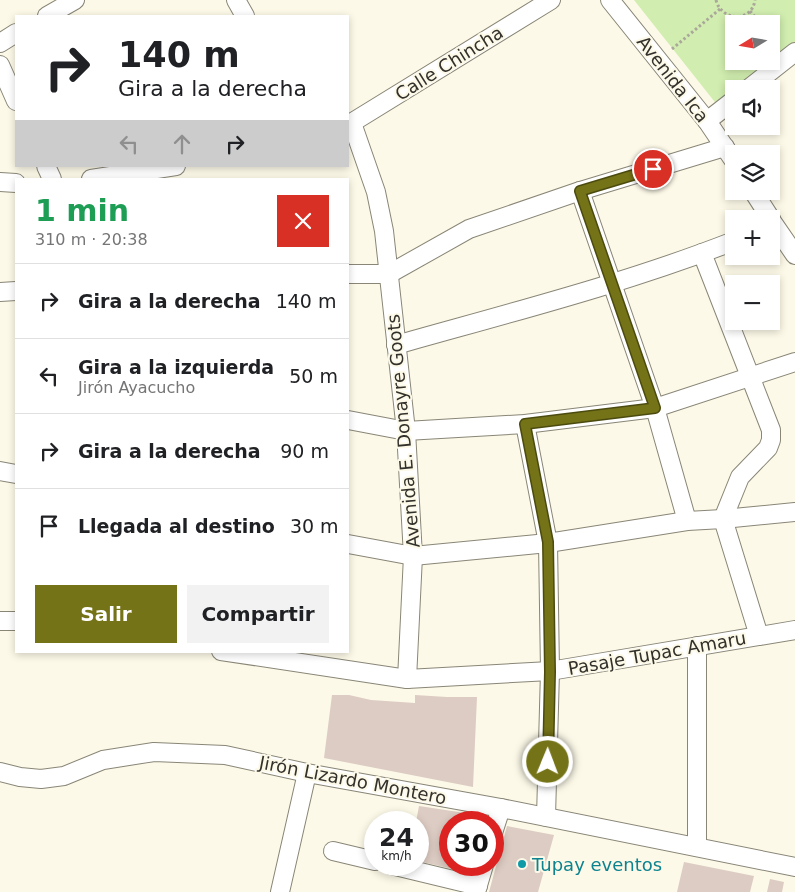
<!DOCTYPE html>
<html lang="es">
<meta charset="utf-8">
<style>
:root{--surface:#fff;--page:#f2f2f2;--text:#202124;--muted:#757577;--line:#e0e0e0;--accent:#757317}
body{margin:0;font-family:"DejaVu Sans",sans-serif;background:var(--page);color:var(--text);height:100vh;display:flex;flex-direction:column;font-size:19px;white-space:nowrap}
*{box-sizing:border-box;margin:0}
p{font-size:16px;color:var(--muted)}
.icon{flex:none;width:28px;height:28px;fill:none;stroke:currentColor;stroke-width:2;stroke-linecap:round;stroke-linejoin:round}
.map{position:relative;flex:1;overflow:hidden}
.drawer{position:absolute;left:15px;top:178px;width:334px;height:475px;display:flex;flex-direction:column;background:var(--surface);border-radius:0px;box-shadow:0 2px 8px #0003}
.drawer>*{flex:none}
.banner{position:absolute;left:15px;top:15px;width:334px;height:152px;border-radius:0px;box-shadow:0 2px 8px #0003;background:#fff;color:var(--text);overflow:hidden}
.needle{width:32px;rotate:259deg}
.buttons{position:absolute;left:725px;top:15px;display:grid;gap:10px}
.buttons a{display:grid;place-items:center;width:55px;height:55px;border-radius:0px;background:var(--surface);box-shadow:0 2px 8px #0003;font-size:25px}
.speed{position:absolute;left:364px;top:811px;display:flex;gap:10px;font-size:25px;font-weight:700;text-align:center}
.speed>*{display:grid;place-content:center;width:65px;height:65px;border-radius:50%;background:var(--surface);box-shadow:0 2px 8px #0003;line-height:1}
.speed small{font-size:12px;font-weight:400}
.speed .limit{border:8px solid #d22;background:#fff;color:#111}
.pin{position:absolute;display:grid;place-items:center;width:42px;height:42px;color:#fff;margin:-21px;border:2px solid #fff;border-radius:50%;box-shadow:0 1px 5px #0007}
.me{position:absolute;width:55px;margin:-28px;rotate:1deg;stroke-linejoin:round;filter:drop-shadow(0 0 4px #0008)}
.turn{display:flex;align-items:center;gap:18px;height:105px;padding:0 20px;font-size:22px}
.turn .icon{width:65px;height:65px;stroke-width:2.5}
.turn b{display:block;font-size:35px;line-height:42px}
.lanes{display:flex;align-items:center;height:48px;padding:0 20px;background:#0003;justify-content:center;gap:25px;direction:ltr}
.lanes .off{opacity:.35}
.round{display:grid;place-items:center;flex:none;width:52px;height:52px;border-radius:0px;background:var(--page)}
.headline{display:flex;align-items:center;justify-content:space-between;height:85px;padding:0 20px}
h1{font-size:30px;font-weight:800;line-height:38px;color:#1e9e55}
.button{display:flex;gap:10px;margin-top:auto;padding:10px 20px}
.button a{flex:1;height:58px;border-radius:0px;background:var(--accent);color:#fff;font-size:20px;font-weight:800;line-height:58px;text-align:center}
.button a+a{background:var(--page);color:var(--text)}
ul{padding:0;list-style:none}
li{display:flex;align-items:center;gap:15px;height:75px;padding:0 20px;border-top:1px solid var(--line)}
li div{flex:1}
li b{display:block;font-size:19px}
li em{font-style:normal}
.map>svg:first-child{display:block}
</style>
<div class="map">
<svg width="795" height="892" viewBox="0 0 795 892">
<rect width="100%" height="100%" fill="#fcf9e8"/>
<!-- green -->
<path fill="#d1edaf" fill-rule="evenodd" d="M634,0h161v44l-55,45h-6v5l-16,12zM734,24h37v37h-37z"/>
<!-- building -->
<g fill="#ddccc3">
<polygon points="332,695 349,695 371,700 415,703 415,695 447,697 477,697 473,787 324,758"/>
<polygon points="419,806 485,816 484,822 450,822 450,865 472,865 470,873 418,861 418,822 416,822"/>
<polygon points="507,826 554,835 538,892 489,892"/>
<polygon points="684,862 754,876 750,892 677,892"/>
<polygon points="770,879 784,882 782,892 767,892"/>
</g>
<g fill="none" stroke-linecap="round" stroke-linejoin="round">
<!-- minor casing -->
<g stroke="#898677" stroke-width="20">
<g id="minor">
<polyline points="236,0 245,16"/>
<polyline points="610,0 707,121 734,161"/>
<polyline points="47,16 75,0"/>
<polyline points="0,43 16,33"/>
<polyline points="0,65 16,101"/>
<polyline points="748,89 795,52"/>
<polyline points="707,121 734,100"/>
<polyline points="352,123 376,192 384,231 406,431 413,556 407,679"/>
<polyline points="348,125 551,0"/>
<polyline points="46,166 52,179"/>
<polyline points="91,179 176,166"/>
<polyline points="0,182 16,183"/>
<polyline points="580,191 655,408 687,521"/>
<polyline points="753,191 771,219"/>
<polyline points="771,220 795,255"/>
<polyline points="702,253 771,430 771,440 768,448 740,477 723,519 759,636"/>
<polyline points="348,274 389,274 469,229 580,191 725,147"/>
<polyline points="0,292 16,291"/>
<path d="M396,345c113,-32 228,-61 338,-104"/>
<polyline points="348,420 406,431 525,424 655,408 795,362"/>
<polyline points="525,424 548,543 550,671 546,817"/>
<polyline points="0,471 16,474"/>
<polyline points="348,544 413,556 548,543 687,521 723,519 795,512"/>
<polyline points="0,621 16,621"/>
<polyline points="697,646 697,847"/>
<polyline points="221,651 407,679 550,671 795,630"/>
<polyline points="0,772 20,777 41,779 64,776 103,760 154,752 225,755 307,773 501,808 795,867"/>
<polyline points="492,836 501,808"/>
<polyline points="333,851 375,861"/>
<polyline points="391,865 478,886"/>
<polyline points="280,892 307,773"/>
<polyline points="476,892 484,865"/>
</g>
</g>
<!-- path -->
<g stroke="#aaa79b" stroke-width="3" stroke-dasharray="2.5 2.5" stroke-linecap="butt">
<path d="M716,0c5,21 36,23 39,0"/>
<polyline points="750,11 761,24"/>
<polyline points="771,37 779,47"/>
<polyline points="672,49 720,9"/>
</g>
<!-- minor -->
<use href="#minor" stroke="#fff" stroke-width="18"/>
</g>
<g fill="none" stroke-linecap="round" stroke-linejoin="round">
<!-- route casing -->
<g stroke="#4c4b0f" stroke-width="12">
<polyline id="route" points="548,762 550,672 548,542 525,424 655,408 580,191 653,169"/>
</g>
<!-- route -->
<use href="#route" stroke="#757317" stroke-width="9"/>
</g>
<!-- markers -->
<circle fill="#0f9aa8" stroke="#fcf9e8" stroke-width="2" cx="522" cy="864" r="5"/>
<g text-anchor="middle" dominant-baseline="central" stroke-width="4" stroke-linejoin="round" paint-order="stroke">
<!-- street labels -->
<g font-size="18" fill="#33312b" stroke="#fcf9e8">
<text transform="translate(449 63) rotate(-32)">Calle Chincha</text>
<text transform="translate(673 79) rotate(52)">Avenida Ica</text>
<text transform="translate(403 431) rotate(-95)">Avenida E. Donayre Goots</text>
<text transform="translate(657 653) rotate(-10)">Pasaje Tupac Amaru</text>
<text transform="translate(353 780) rotate(11)">Jirón Lizardo Montero</text>
</g>
<!-- culture labels -->
<g font-size="18" fill="#0d838f" stroke="#fcf9e8" text-anchor="start">
<text x="532" y="864">Tupay eventos</text>
</g>
</g>
</svg>
<div class="buttons">
<a><svg class="needle" viewBox="-14 -14 28 28"><path d="M0-13l5 13h-10z" fill="#e53935"/><path d="M0 13l5-13h-10z" fill="#757577"/></svg></a>
<a><svg class="icon" aria-label="sound" viewBox="0 0 24 24"><path d="M4 9h4l5-4v14l-5-4H4zM17 9q2 3 0 6"/></svg></a>
<a><svg class="icon" aria-label="layers" viewBox="0 0 24 24"><path d="M12 4l9 5-9 5-9-5zM3 14l9 5 9-5"/></svg></a>
<a>+</a>
<a>−</a>
</div>
<div class="speed"><div>24<small>km/h</small></div><div class="limit">30</div></div>
<div class="pin" style="left:653px;top:169px;background:#d93025"><svg class="icon" aria-label="arrive" viewBox="0 0 24 24"><path d="M6 21V4h12l-3 4 3 4H6"/></svg></div>
<svg class="me" style="left:548px;top:762px" viewBox="-20 -20 40 40"><circle r="17" fill="#757317" stroke="#fff" stroke-width="3"/><path d="M0-11L8 9 0 5-8 9z" fill="#fff"/></svg>
<div class="banner">
<div class="turn"><svg class="icon" aria-label="right" viewBox="0 0 24 24"><path d="M7 20v-9h11M14 6l5 5-5 5"/></svg><div><b>140 m</b>Gira a la derecha</div></div>
<div class="lanes"><svg class="icon off" aria-label="left" viewBox="0 0 24 24"><path d="M17 20v-9H6M10 6l-5 5 5 5"/></svg><svg class="icon off" aria-label="ahead" viewBox="0 0 24 24"><path d="M12 20V5M6 11l6-6 6 6"/></svg><svg class="icon" aria-label="right" viewBox="0 0 24 24"><path d="M7 20v-9h11M14 6l5 5-5 5"/></svg></div>
</div>
<section class="drawer">
<div class="headline"><div><h1>1 min</h1><p>310 m · 20:38</p></div><a class="round" style="background:#d93025;color:#fff"><svg class="icon" aria-label="close" viewBox="0 0 24 24"><path d="M6 6l12 12M18 6L6 18"/></svg></a></div>
<ul>
<li><svg class="icon" aria-label="right" viewBox="0 0 24 24"><path d="M7 20v-9h11M14 6l5 5-5 5"/></svg><div><b>Gira a la derecha</b></div><em>140 m</em></li>
<li><svg class="icon" aria-label="left" viewBox="0 0 24 24"><path d="M17 20v-9H6M10 6l-5 5 5 5"/></svg><div><b>Gira a la izquierda</b><p>Jirón Ayacucho</p></div><em>50 m</em></li>
<li><svg class="icon" aria-label="right" viewBox="0 0 24 24"><path d="M7 20v-9h11M14 6l5 5-5 5"/></svg><div><b>Gira a la derecha</b></div><em>90 m</em></li>
<li><svg class="icon" aria-label="arrive" viewBox="0 0 24 24"><path d="M6 21V4h12l-3 4 3 4H6"/></svg><div><b>Llegada al destino</b></div><em>30 m</em></li>
</ul>
<div class="button"><a>Salir</a><a>Compartir</a></div>
</section>
</div>
